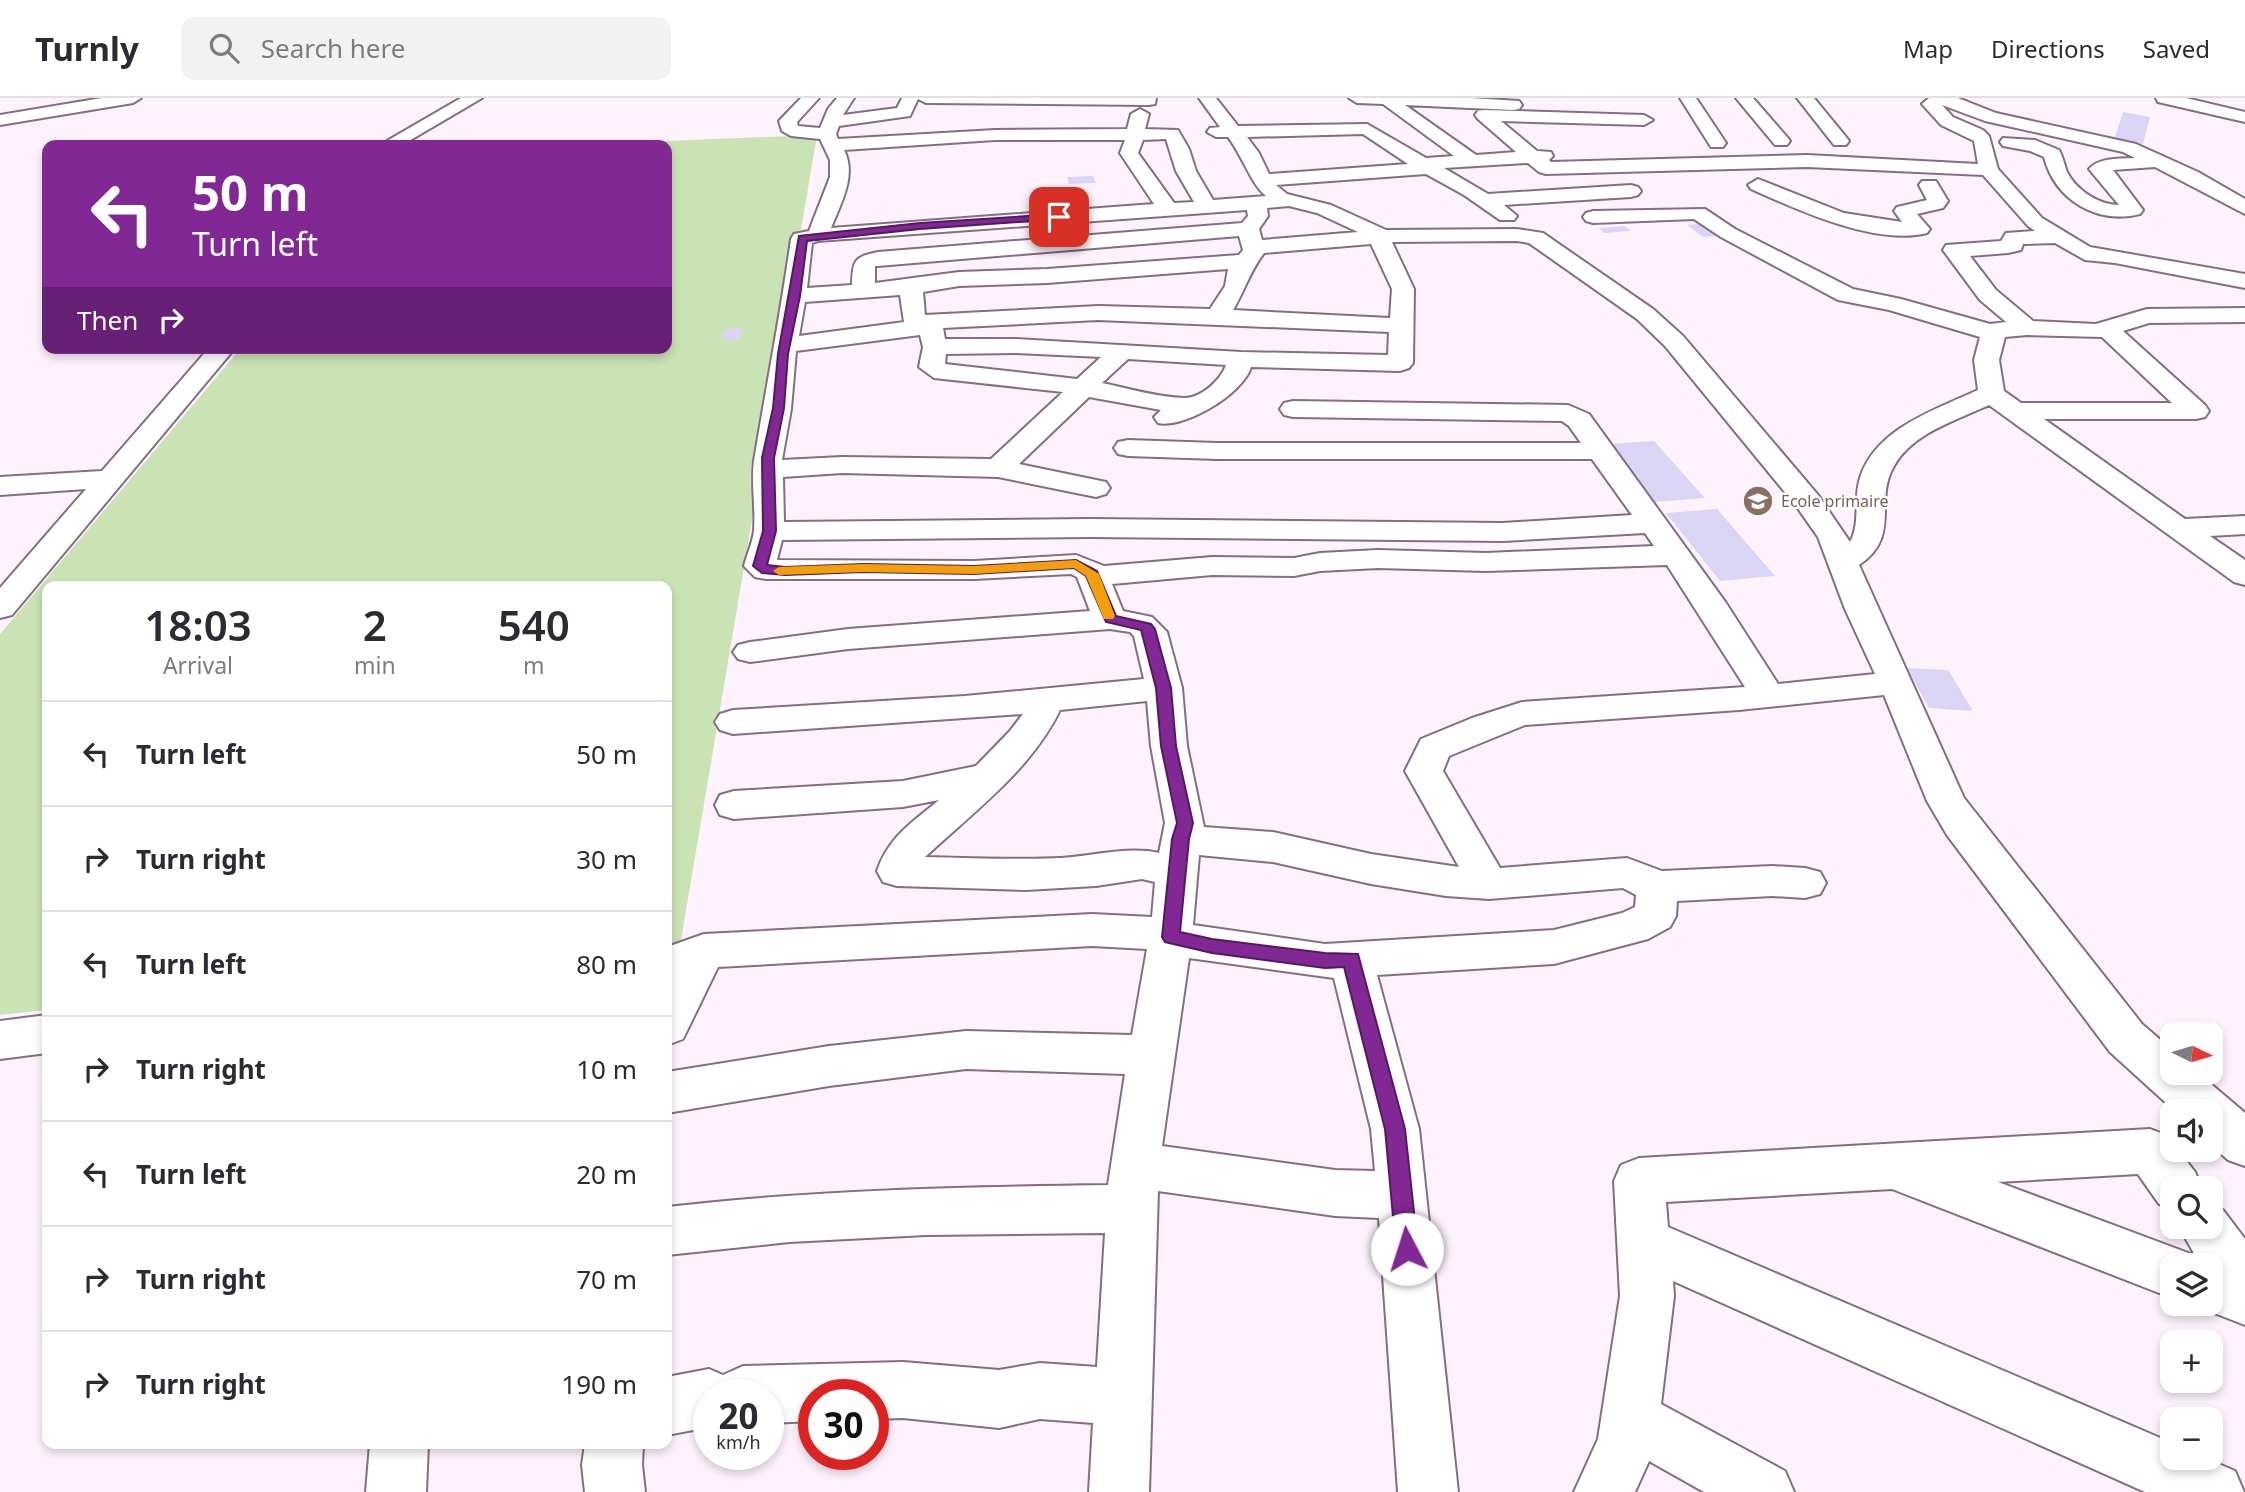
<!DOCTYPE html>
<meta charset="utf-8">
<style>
:root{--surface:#fff;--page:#f2f2f3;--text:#2b2b33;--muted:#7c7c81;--line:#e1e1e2}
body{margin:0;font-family:"Noto Sans",sans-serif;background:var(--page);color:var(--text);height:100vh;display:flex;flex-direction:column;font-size:26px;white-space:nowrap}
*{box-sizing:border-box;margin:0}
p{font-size:23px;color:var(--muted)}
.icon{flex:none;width:38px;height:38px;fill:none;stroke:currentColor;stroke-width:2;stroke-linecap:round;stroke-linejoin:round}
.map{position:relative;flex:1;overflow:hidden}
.side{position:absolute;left:42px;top:483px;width:630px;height:868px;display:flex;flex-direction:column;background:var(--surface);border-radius:14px;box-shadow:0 4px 10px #0003}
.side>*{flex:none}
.top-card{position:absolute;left:42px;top:42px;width:630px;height:214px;border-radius:14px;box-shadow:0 4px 10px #0003;background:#822895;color:#fff;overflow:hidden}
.needle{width:46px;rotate:95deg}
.tools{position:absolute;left:2160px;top:924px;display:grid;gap:14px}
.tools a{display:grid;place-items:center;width:63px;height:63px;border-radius:14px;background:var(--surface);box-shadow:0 4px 10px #0003;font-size:35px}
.speed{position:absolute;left:693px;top:1281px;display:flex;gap:14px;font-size:35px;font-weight:700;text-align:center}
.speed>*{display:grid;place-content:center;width:91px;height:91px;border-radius:50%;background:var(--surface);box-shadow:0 4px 10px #0003;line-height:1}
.speed small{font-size:18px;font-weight:400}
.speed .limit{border:10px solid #d22;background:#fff;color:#111}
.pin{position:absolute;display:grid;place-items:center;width:60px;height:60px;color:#fff;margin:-30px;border-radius:14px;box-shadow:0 4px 10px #0006}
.me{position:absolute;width:77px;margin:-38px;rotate:355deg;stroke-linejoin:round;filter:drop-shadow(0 0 5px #0008)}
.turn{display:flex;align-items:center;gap:24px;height:147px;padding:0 35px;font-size:32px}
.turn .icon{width:91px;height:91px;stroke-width:2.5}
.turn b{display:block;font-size:49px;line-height:60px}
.then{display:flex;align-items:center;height:66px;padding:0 35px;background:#0003;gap:14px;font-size:26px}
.eta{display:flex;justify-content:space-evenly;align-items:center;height:119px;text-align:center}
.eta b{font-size:42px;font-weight:600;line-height:49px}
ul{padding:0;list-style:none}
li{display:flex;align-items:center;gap:21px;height:105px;padding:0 35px;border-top:2px solid var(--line)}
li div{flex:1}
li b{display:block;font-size:26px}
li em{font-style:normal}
header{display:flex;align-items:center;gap:42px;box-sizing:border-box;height:98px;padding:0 35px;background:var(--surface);border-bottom:2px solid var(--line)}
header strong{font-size:33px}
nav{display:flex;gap:38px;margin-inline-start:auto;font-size:24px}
.search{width:490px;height:63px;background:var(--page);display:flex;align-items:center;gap:18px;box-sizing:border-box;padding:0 24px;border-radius:14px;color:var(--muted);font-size:26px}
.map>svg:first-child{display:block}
</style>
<header>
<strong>Turnly</strong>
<div class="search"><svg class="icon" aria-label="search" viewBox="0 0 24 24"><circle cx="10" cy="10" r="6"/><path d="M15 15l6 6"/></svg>Search here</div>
<nav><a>Map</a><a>Directions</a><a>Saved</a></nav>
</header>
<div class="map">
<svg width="2245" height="1394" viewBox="0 0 2245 1394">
<rect width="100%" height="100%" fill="#fef3fd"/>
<!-- green -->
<polygon fill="#c9e3b4" points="817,37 680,848 667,849 667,488 47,488 47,912 0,917 0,536 241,250 667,250 667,47 567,47"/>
<!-- building -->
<g fill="#dbd5f5">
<polygon points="2123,14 2150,19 2143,46 2114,42"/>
<polygon points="1093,78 1096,85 1069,86 1067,79"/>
<polygon points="1056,89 1063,104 1040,106 1034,91"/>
<polygon points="1703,125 1720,138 1703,139 1687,127"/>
<polygon points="1625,128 1631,133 1604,135 1599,130"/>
<polygon points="728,230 745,231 737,242 720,241"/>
<polygon points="1654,343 1705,400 1655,404 1607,346"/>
<polygon points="1717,411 1775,478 1720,483 1666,415"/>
<polygon points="1907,570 1948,572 1973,613 1929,610"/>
</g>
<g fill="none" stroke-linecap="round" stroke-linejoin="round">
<!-- minor casing -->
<g stroke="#856d84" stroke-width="4">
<g id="minor">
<polygon points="102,0 141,0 133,5 0,27 0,17"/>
<polygon points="461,0 482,0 402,47 380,47"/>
<path d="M801,0h18l-22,24 1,4 22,2 8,-19 9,-11h17l-11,17 54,-7 5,-10h254l-1,6 -6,1 -223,-2 -8,-4 -8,17 -71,10 -3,8 2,5 157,-9 132,-1 4,-15 9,-5 9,5 -4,15 33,1 11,19 7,22 17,29 53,-4c-15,-12 -24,-41 -38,-59h-12l-9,-5 3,-4 10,-1 -21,-29h17l22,28 129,-2 59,34 28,-2 -71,-52 -26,-1 -8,-5h122l48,3 3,4 -3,4 -6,1 -108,-5 71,50 40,-3 -38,-33 -3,-4 3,-4 6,-1 160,5 9,5 -9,5 -143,-4 36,30 14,1 2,4 -4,4 2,2 256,-7 171,9 -4,-23 -33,-16 -19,-21 7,-6h29l38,15 140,31 62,28 47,27v15l-90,-47 -42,3 30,40 -3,4c-43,11 -85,-14 -96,-57l-14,-6 -27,-5 -3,-4 3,-4 32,2 24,10c4,7 5,14 8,22 9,18 32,33 52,33l-30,-36c11,-12 31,-10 46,-11l-12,-6 -138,-31 -43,-16 11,12 30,13 6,6 9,33 44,49 48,29 155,27v14l-130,-25 -30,-3 -30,-17 -32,1 -2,6 -13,3 -38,3 26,34 37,31 63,3 51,-15 98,-1v14l-96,1 -26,8 82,74 4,6 -4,6 -9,2h-152l141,100 60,-3v18l-35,2 35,24v25l-11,-3 -245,-177c-32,15 -77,28 -95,61 -21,36 8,70 -35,99l105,233 178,226 30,26v23h26l47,40v53l-17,-6 -18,-16v-33h-35l-65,-59 -163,-217 -20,-34 -43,-106 -145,15 -214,15 -76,31 -6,15 57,97 127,-10 35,13 110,-5 33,2 15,4 6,11 -6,11 -15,4 -33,-2 -95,5 -1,15 -6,11 -22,12 -94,25 -177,11 42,154 39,363h-60l-19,-274 -44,-2 -177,-25 -9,301h-60l4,-69 -53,-4 -41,9 -96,-10 -30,1v-24h-59v26l-46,2v-28h-59v32l-42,8v-58l42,-8 14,6 20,-9 160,-4 96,8 41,-7 57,4 8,-134 -179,2 -137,7 -122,13v-48c147,-17 293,-20 441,-22l17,-111 -159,-5 -137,17 -162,27v-41l162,-26 137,-15 166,4 15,-86 -55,-3 -374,21 -35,72 -16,6v-98l37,-13 388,-20 60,3 3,-35 -13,-3 -46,7 -70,4 -129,-4 -14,-4 -6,-11c12,-35 35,-48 62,-71l-36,7 -169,12 -14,-4 -5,-10 5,-10 14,-4 169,-10 73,-15 33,-34 14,-18 -290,20 -13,-4 -5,-8 5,-8 13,-4 232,-14 179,-17 -10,-43 -4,-4 -20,-3 -262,20 -98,13 -12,-3 -5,-7 5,-7 12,-3 98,-13 242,-18 -13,-34 -6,-3 -97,5h-208l-11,-2 -11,-11c3,-12 9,-24 10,-36 2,-25 -4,-51 1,-75 12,-72 26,-144 36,-216l3,-5 15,-3 21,-54v-17l-10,-21 -29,-3 -9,-5 -3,-10zM1363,36l45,30 -139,10 -10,-21 -12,-16zM1166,41l10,32 18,31 -20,1 -36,-50 5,-13zM995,42h130l-5,13 34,51 -323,24c10,-25 26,-53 13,-78zM1528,65l11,9 7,2 261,-7 176,8 45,51 7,5 -29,2 -5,8 -55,4 -3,5 37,50 26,22 -16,2 -89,-25 -48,-10 -118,-60 -30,-20 -112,2 -7,2 -3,4 3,4 7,2 101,-4 27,18 117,63 51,10 91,27 -6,23 4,30c-43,20 -102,38 -118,88 -7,21 1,45 -10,64l-32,-47 -135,-159 -30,-27 -110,-76 -26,-4 -131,1 -55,-25 -44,-11 -11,-9 150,-11 38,21 36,25h14l3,-4 -13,-11 127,-8 7,-2 3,-4 -3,-4 -7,-2 -143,9 -44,-26zM1289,108l28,7 41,19 -96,8 -3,-11 9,-13 -1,-8zM1247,112l1,6 -6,7 -364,29c-25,5 -25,9 -26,33l-45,3 5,-45 6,-2zM1239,138l4,14 -4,5 -192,14 -88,3 -84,11v-17h3zM1517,143l12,2 108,76 28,27 132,161 21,30 27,72 30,65 -97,10 -52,-81 -137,-189 -21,-9 -275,-4 -9,2 -4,6 4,6 9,2 269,4 7,5 12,17h-364l-89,-3 -10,2 -4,6 4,6 10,2 89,3h375l40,56 -129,8 -413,-4 -306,3 -1,-45 59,-4 156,4 98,20 10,-3 4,-6 -4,-6 -87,-18 70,-67 72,13 -7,7 4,6c26,6 85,-29 93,-56l149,4 9,-3 4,-5 1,-74 -22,-47zM1371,146l21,45 -2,29 -157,-8c12,-20 17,-39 31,-57zM1228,171l-3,17 -15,23 -112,-3 -173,9 -2,-23 36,-6 88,-3zM900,197l4,27 -105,14 6,-34zM1098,222l291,12 -1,23 -147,-3 -225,-13h-71l-2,-11zM920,237l3,12 -4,20 15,11 129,14 -72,67 -149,-2 -60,3 9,-51 5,-58zM2027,237l75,2 70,66h-151l-17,-12 -5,-31 6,-23zM1016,255l85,4 -24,22 -132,-15 1,-10zM1128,261l98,6c-5,15 -25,33 -41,33 -25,0 -58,-10 -83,-15zM1645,435l9,13 -168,7 -108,-3 -58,3 -26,5 -82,-1 -108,9 -28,-11 -102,6 -197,-1 5,-20 308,-3 413,4zM1667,467l78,122 -223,15 -50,16 -51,21 -16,32 54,96 -88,-13 -98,-22 -69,-5 -17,-81 -5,-58 -15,-56 -15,-15 -29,-6 -11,-27 100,-9 82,1 26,-5 58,-3 108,3zM1147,603l4,45 14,77 -6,30c-31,-7 -66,3 -98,5 -45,2 -90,0 -136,-1 48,-45 106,-87 135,-147zM1199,757l74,7 98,22 75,12 43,3 134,-11 13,7 -1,12 -13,6 -68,17 -229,14 -132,-19zM1189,860l145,20 37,151 4,42 -40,-1 -173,-24z"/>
<polygon points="1680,0 1696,0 1726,45 1723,49 1711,49"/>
<polygon points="1736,0 1753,0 1787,39 1790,43 1787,47 1775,47"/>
<polygon points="1797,0 1814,0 1846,39 1849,43 1846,47 1834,47"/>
<polygon points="2156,0 2186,0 2245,14 2245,24 2158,4"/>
<path d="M1758,81l86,34 58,9 -8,-11 3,-4 30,-7 -8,-15 3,-4h14l12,20 -5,7 -26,6 13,15 -3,4c-51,13 -129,-23 -176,-44l-3,-4z"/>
<polygon points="209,250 235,250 12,517 0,520 0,490 86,391 0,397 0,379 102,373"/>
<polygon points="47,917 47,955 0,961 0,923"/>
<path d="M2150,1031c13,5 22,6 22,21h6l17,22 7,16h-30v21l-13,-5 -21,-30 -140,8 193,72 5,11h-24v33l-280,-109 -226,13 2,25 504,216v15h33l30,13 9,21h-99l-472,-211 1,15 -13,108 124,67 9,21h-90l-55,-31 -14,31h-61l24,-53 22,-143 -6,-115 7,-16 18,-7z"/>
<polygon points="2210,1107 2223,1112 2245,1141 2245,1227 2191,1206 2210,1206 2210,1167 2197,1167 2200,1166 2179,1129 2210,1129"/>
<polygon points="370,1346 428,1346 426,1394 366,1394"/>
<polygon points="585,1346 643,1346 642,1367 645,1394 585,1394 582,1367"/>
</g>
</g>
<!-- minor -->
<use href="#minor" fill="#fff" fill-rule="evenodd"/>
</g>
<!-- route -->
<polygon fill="#822895" stroke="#541a61" stroke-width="2" points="1059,116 1062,121 920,131 807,143 800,198 788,256 784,310 774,360 776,433 767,467 785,469 863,466 974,468 1076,462 1097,473 1116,518 1151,526 1155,531 1171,590 1176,648 1193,725 1189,741 1180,834 1212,841 1325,855 1358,856 1405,1031 1418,1151 1415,1159 1407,1162 1399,1159 1396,1151 1385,1031 1344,869 1325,870 1212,855 1165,844 1162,839 1172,741 1177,725 1161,648 1156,590 1141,532 1106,524 1086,478 1074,470 974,476 863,474 785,477 762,475 753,468 763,433 762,360 773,310 778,256 799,138 920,125"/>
<!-- slow -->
<polygon fill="#f59e0b" points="1076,462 1099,476 1115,518 1113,521 1104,521 1086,478 1074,470 974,476 863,474 779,477 773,473 779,469 863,466 974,468"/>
<!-- icons -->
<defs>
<g id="school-disc" transform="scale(1.575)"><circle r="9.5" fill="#8d6e63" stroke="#fff"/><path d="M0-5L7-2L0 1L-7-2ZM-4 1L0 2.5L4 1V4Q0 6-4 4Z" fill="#fff"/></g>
</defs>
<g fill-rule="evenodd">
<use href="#school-disc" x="1758" y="403"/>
</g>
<g text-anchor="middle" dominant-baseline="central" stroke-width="5" stroke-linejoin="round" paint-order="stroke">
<!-- far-education labels -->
<g font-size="16" fill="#785e54" stroke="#fff" text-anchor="start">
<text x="1781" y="403">Ecole primaire</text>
</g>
</g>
</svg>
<div class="tools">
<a><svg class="needle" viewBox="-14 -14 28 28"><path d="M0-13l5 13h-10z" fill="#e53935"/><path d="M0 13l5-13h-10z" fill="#7c7c81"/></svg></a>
<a><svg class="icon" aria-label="sound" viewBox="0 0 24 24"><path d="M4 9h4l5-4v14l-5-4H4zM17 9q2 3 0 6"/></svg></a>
<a><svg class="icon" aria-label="search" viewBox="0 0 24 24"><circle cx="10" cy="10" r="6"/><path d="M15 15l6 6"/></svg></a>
<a><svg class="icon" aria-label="layers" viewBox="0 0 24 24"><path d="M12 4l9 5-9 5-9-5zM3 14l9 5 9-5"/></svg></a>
<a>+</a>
<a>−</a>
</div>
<div class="speed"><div>20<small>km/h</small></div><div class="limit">30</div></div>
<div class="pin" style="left:1059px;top:119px;background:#d93025"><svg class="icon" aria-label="arrive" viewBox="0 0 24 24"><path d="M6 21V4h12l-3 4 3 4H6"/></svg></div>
<svg class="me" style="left:1407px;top:1151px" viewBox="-20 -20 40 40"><circle r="19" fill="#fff"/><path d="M0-13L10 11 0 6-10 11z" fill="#822895"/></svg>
<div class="top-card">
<div class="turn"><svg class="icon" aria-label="left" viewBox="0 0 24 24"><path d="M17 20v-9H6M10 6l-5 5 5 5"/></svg><div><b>50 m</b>Turn left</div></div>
<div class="then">Then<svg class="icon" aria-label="right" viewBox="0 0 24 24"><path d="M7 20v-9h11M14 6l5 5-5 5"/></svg></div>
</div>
<section class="side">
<div class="eta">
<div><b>18:03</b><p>Arrival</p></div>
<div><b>2</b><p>min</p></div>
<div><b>540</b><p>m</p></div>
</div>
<ul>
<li><svg class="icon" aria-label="left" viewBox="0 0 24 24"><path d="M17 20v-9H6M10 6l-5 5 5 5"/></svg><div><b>Turn left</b></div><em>50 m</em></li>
<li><svg class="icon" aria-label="right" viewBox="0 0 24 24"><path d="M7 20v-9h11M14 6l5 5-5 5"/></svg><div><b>Turn right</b></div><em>30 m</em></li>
<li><svg class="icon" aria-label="left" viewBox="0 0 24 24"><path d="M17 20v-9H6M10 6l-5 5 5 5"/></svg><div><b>Turn left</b></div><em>80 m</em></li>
<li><svg class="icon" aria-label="right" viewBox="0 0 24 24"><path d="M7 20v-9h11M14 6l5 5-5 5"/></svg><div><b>Turn right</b></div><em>10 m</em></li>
<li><svg class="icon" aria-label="left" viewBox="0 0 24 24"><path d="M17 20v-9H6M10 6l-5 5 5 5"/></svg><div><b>Turn left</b></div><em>20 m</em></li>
<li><svg class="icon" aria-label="right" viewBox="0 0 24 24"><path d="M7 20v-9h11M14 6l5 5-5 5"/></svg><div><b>Turn right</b></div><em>70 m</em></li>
<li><svg class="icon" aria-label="right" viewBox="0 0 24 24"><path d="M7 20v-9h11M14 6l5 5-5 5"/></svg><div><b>Turn right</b></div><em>190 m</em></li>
</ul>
</section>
</div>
